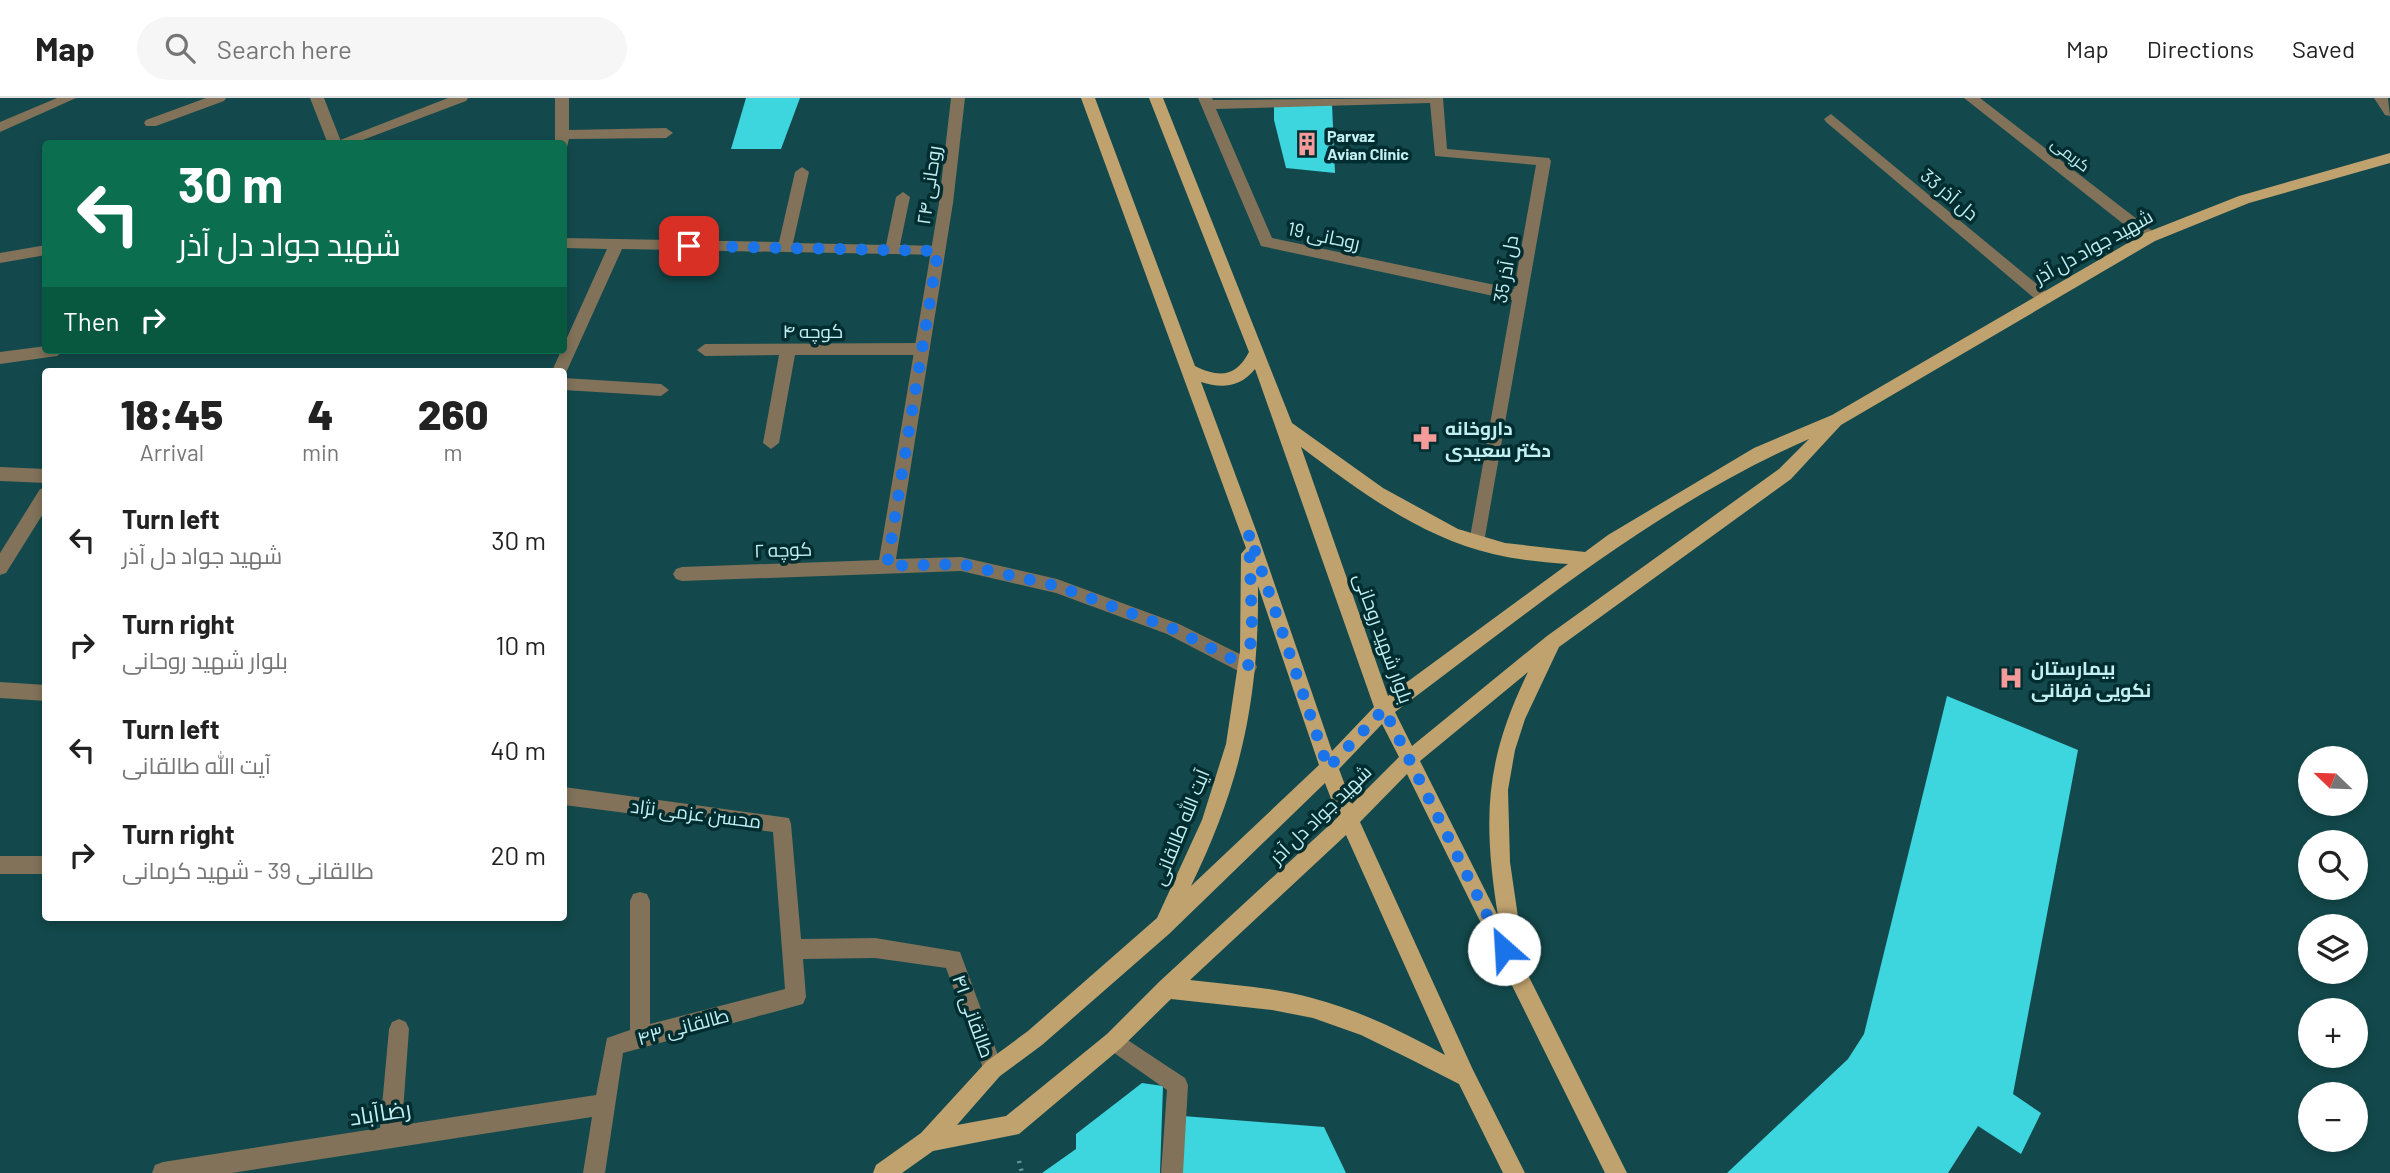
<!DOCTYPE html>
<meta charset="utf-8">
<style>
:root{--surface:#fff;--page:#f6f6f6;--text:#222;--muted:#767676;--line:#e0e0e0}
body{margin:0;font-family:Barlow,Cairo,sans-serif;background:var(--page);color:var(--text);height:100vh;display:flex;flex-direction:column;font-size:26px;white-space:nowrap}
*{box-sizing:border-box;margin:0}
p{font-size:23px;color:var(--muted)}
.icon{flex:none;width:38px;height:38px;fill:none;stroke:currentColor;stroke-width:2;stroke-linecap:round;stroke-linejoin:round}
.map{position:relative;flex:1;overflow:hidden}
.sheet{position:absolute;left:42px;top:270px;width:525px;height:553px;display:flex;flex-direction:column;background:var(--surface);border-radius:7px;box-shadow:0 4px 10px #0003}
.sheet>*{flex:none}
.hud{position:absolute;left:42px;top:42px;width:525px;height:214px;border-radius:7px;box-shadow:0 4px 10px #0003;background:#0b6e4f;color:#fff;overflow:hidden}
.needle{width:46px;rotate:293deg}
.tools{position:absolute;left:2298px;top:648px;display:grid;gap:14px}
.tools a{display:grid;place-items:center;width:70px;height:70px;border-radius:50%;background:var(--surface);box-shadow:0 4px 10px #0003;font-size:35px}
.pin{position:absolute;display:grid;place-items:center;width:60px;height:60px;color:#fff;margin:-30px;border-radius:14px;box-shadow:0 4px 10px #0006}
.me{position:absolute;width:77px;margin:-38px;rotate:334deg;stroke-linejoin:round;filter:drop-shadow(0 0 5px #0008)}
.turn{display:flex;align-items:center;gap:24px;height:147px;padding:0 21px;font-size:32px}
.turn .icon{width:91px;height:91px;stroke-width:2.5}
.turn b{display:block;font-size:49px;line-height:60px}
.then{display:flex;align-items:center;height:66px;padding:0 21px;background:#0003;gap:14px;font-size:26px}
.eta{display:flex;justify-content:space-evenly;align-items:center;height:119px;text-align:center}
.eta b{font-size:42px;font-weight:800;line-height:49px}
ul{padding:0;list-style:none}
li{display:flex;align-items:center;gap:21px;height:105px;padding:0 21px}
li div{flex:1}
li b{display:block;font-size:26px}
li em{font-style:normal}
header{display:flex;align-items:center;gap:42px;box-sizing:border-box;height:98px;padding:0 35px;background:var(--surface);border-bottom:2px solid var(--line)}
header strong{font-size:33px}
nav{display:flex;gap:38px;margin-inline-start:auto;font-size:24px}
.search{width:490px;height:63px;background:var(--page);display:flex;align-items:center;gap:18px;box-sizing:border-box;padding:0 24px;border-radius:38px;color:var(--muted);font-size:26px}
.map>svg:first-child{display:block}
</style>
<header>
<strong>Map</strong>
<div class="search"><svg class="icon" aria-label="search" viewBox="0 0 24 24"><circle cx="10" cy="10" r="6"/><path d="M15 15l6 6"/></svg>Search here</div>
<nav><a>Map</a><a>Directions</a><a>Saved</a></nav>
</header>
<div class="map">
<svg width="2390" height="1075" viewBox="0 0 2390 1075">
<rect width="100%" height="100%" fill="#13494c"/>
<!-- building -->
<g fill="#3dd5de">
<polygon points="746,0 800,0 781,51 731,51"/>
<polygon points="1332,6 1335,75 1286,70 1274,22 1274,8"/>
<polygon points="1947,598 2078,652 2013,996 2041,1015 2021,1056 1978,1028 1948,1075 1727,1075 1848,961 1864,936"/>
<polygon points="1142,985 1163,988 1160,1075 1042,1075 1076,1051 1076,1036"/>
<polygon points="1183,1018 1324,1029 1346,1075 1178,1075"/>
</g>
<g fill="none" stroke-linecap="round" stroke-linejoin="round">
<!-- path -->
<polyline stroke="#659699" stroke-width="4.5" stroke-dasharray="2 6" stroke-linecap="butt" points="1019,1063 1022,1075"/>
<!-- service -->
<g fill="#817259" fill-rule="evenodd">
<polygon points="206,0 226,0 224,3 156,28 146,28 144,25 146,22"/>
<polygon points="310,0 324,0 342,46 328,46"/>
<polygon points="555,0 569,0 569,32 666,30 673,35 666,40 569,41 567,49 564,50 564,46 555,46"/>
<polygon points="2374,0 2388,0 2390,18 2385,17"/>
<polygon points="802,69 809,74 793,145 886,147 896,99 903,94 910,99 900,147 938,148 945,153 943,157 622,151 565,277 564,273 552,273 607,151 564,150 564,140 779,144 795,74"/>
<polygon points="922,245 930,251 922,257 795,257 779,345 771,351 763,345 779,257 705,258 697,252 705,246"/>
<polygon points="46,248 46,252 65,252 57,258 0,266 0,254"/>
<polygon points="564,280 661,286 669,292 661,298 564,292"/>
<polygon points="0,369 46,371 46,385 0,383"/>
<polygon points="46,390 46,411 6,475 0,477 0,455 40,391"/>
<polygon points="0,584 46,587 46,603 0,600"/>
<polygon points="564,689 789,720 791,726 801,841 875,840 960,854 1003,971 1000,978 993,981 986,978 946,870 875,860 803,861 806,899 803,906 623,955 605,1075 583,1075 592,1019 232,1075 152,1075 155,1067 163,1064 380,1030 389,931 392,924 399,921 406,924 409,931 402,1027 596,997 607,940 630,932 630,803 633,796 640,794 647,796 650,803 650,926 785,891 773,734 564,707"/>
<rect x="0" y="758" width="46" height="18"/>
<polygon points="1114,933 1185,980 1188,987 1183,1075 1161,1075 1167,992 1107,950 1104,943 1107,936"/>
</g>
<!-- minor -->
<g fill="#817259" fill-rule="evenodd">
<polygon points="57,0 76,0 0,34 0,24"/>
<polygon points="448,0 468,0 466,3 352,46 330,46"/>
<polygon points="951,0 965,0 953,105 896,461 961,459 1057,481 1179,526 1254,563 1257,569 1254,575 1248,577 1242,575 1167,536 1056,495 961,473 682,483 676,481 673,476 676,471 682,469 879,462 939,105"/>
<path d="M1198,0h14l1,2 230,-2 4,51 102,9 2,3 -68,387h-12l-2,-5 43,-243 -251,-54zM1430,5l5,53 101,9 -22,124 -242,-51 -56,-129z"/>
<polygon points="1964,0 1980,0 2155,135 2157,139 2155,143 2145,143"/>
<polygon points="1831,16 2050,197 2052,201 2050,205 2040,205 1826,24 1824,21"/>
<polygon points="46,147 46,157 0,165 0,155"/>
</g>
<!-- primary -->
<path fill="#c0a26e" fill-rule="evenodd" d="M1081,0h14l100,268c24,12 41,11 54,-14l-100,-254h14l129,325 91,65 75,41 47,14 80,9 23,-17 146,-87 78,-33 313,-182 94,-37 151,-43v10l-141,40 -94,38 -314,184 -50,54 -232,168 -34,72 -10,31 -7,40 2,72 14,96 -2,5 105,210h-22l-198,-399 -47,48 113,248 52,103h-22l-44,-89 -49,-25 -49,-24 -48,-17 -41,-8 -101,-11 -50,49 -102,86 -86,17 -31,22h-29l3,-8 45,-32 65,-71 42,-31 129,-113 45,-98 24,-76 14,-93 1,-97 5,-6zM1255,271l119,338 -42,44 -75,-218 -56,-151c21,7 40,5 54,-13zM1809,341l-30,30 -232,167 -135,110 -17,-34c132,-98 262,-207 414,-273zM1301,349c58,44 120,90 192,107 25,6 50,8 75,10l-180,132zM1258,488l61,179 -128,121c50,-103 68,-186 67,-300zM1528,574c-44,90 -45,148 -30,244l-78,-155zM1382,626l17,33 -47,47 -13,-35zM1325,685l13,34 -178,164 -53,53 -101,82 -49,9 43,-49 42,-31 127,-111zM1346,737l99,220c-42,-23 -86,-45 -133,-57 -40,-11 -81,-13 -122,-18z"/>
</g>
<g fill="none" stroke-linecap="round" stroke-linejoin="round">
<!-- route -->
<polyline stroke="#1a73e8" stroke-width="12" stroke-dasharray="0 21.6" points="689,148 938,153 887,468 961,466 1057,488 1173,531 1248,569 1252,530 1249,435 1328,670 1384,611 1504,851"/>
</g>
<!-- icons -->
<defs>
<g id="building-bare" transform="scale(1.89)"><path d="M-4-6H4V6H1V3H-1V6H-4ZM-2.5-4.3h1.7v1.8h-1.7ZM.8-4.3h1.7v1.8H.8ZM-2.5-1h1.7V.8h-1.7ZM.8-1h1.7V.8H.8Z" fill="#f59b99" stroke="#012d30" stroke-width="2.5" paint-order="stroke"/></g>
<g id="pharmacy-bare" transform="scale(1.89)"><path d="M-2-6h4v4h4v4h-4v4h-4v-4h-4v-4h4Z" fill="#f59b99" stroke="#012d30" stroke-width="2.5" paint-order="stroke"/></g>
<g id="hospital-bare" transform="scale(1.89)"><path d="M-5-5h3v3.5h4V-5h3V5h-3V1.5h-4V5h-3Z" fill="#f59b99" stroke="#012d30" stroke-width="2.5" paint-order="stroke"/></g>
</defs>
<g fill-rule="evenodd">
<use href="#building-bare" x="1307" y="46"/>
<use href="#pharmacy-bare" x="1425" y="340"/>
<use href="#hospital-bare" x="2011" y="580"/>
</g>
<g text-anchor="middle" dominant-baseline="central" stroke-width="7" stroke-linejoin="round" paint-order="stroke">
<!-- far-poi labels -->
<g font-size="16" font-weight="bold" fill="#c2eff2" stroke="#012d30" text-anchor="start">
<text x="1327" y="37">Parvaz<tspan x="1327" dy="18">Avian Clinic</tspan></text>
</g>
<!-- far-street labels -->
<g font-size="16" fill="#c2eff2" stroke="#012d30">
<text transform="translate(2071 56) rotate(38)">کریمی</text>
</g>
<!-- street labels -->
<g font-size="19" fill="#c2eff2" stroke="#012d30">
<text transform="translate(928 87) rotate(-82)">روحانی ۲۴</text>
<text transform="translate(1950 96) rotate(40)">دل آذر 33</text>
<text transform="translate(1324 137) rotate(12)">روحانی 19</text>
<text transform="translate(2093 148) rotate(-29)">شهید جواد دل آذر</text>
<text transform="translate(1505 171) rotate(-80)">دل آذر 35</text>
<text x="813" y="232">کوچه ۴</text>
<text transform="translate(783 451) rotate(-2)">کوچه ۲</text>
<text transform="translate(1384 540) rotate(70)">بلوار شهید روحانی</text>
<text transform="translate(696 715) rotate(7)">محسن عزمی نژاد</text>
<text transform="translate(1320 716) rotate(-44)">شهید جواد دل آذر</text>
<text transform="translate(1180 729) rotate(-68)">آیت الله طالقانی</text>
<text transform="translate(974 918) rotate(70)">طالقانی ۴۱</text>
<text transform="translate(683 928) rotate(-15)">طالقانی ۴۳</text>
</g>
<!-- poi labels -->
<g font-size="19" font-weight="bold" fill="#c2eff2" stroke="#012d30" text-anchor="start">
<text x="1445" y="329">داروخانه<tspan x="1445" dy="22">دکتر سعیدی</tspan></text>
<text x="2031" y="569">بیمارستان<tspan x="2031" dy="22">نکویی فرقانی</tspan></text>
</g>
<!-- near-street labels -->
<g font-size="23" fill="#c2eff2" stroke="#012d30">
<text transform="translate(380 1014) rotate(-9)">رضاآباد</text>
</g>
</g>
</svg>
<div class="tools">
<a><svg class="needle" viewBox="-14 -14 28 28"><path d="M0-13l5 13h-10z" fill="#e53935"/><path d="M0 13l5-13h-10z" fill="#767676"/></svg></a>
<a><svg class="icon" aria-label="search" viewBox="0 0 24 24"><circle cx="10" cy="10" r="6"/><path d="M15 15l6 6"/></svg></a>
<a><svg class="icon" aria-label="layers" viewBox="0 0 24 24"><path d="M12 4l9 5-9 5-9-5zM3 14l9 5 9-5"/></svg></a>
<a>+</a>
<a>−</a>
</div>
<div class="pin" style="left:689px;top:148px;background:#d93025"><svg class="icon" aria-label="arrive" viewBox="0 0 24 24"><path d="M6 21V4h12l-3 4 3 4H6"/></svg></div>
<svg class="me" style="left:1504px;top:851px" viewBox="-20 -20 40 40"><circle r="19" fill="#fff"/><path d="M0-13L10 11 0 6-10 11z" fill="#1a73e8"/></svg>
<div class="hud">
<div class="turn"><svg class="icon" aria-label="left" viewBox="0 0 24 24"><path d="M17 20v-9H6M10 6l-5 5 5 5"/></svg><div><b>30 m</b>شهید جواد دل آذر</div></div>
<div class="then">Then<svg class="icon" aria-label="right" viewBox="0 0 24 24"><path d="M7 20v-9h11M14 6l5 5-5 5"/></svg></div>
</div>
<section class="sheet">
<div class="eta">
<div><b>18:45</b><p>Arrival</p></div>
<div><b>4</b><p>min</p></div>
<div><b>260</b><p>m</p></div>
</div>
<ul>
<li><svg class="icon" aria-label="left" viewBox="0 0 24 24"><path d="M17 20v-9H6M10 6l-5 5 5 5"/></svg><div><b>Turn left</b><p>شهید جواد دل آذر</p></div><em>30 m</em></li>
<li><svg class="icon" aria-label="right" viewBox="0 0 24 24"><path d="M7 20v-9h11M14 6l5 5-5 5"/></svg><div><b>Turn right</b><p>بلوار شهید روحانی</p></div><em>10 m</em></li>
<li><svg class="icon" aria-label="left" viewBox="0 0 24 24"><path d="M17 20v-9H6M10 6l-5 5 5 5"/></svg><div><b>Turn left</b><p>آیت الله طالقانی</p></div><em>40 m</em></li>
<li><svg class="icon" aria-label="right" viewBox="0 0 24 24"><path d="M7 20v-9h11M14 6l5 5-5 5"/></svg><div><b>Turn right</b><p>طالقانی 39 - شهید کرمانی</p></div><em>20 m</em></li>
</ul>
</section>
</div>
